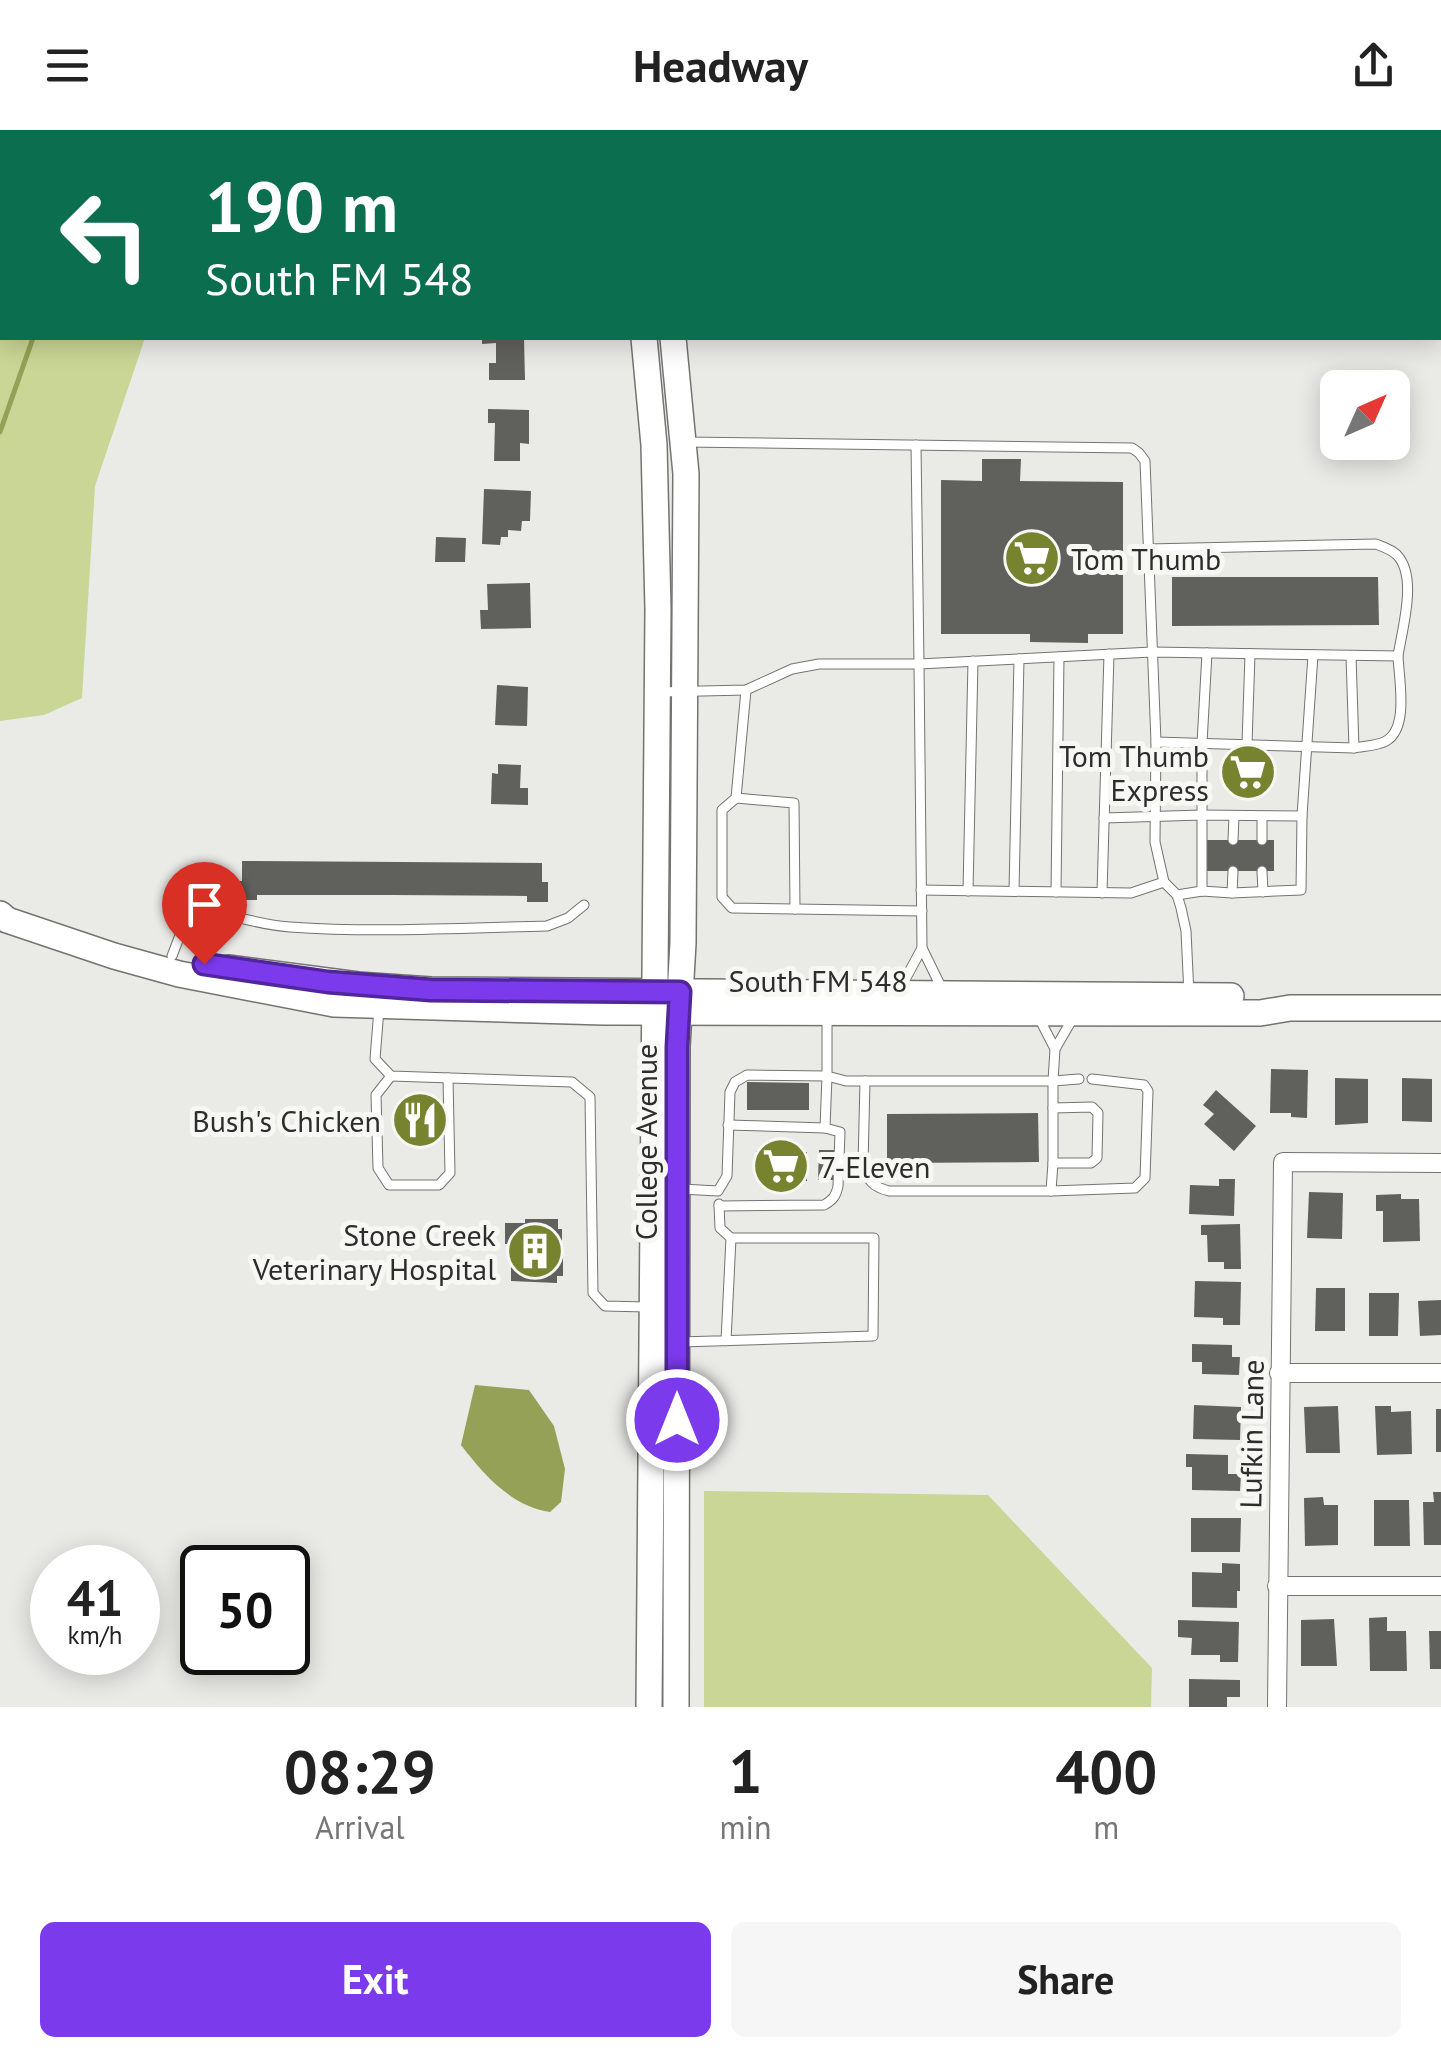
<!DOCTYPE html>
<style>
:root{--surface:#fff;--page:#f6f6f6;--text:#222;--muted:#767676;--accent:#7c3aed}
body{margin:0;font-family:"PT Sans",sans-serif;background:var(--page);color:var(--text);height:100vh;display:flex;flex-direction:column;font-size:38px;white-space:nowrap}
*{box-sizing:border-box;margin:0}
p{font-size:32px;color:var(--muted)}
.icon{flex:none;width:55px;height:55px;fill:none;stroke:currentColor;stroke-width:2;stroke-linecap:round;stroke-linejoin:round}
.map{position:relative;height:1577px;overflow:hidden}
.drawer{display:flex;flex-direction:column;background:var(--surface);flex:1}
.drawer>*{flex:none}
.banner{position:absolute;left:0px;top:0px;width:1442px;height:210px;box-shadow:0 5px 25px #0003;background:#0b6e4f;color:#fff;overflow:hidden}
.needle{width:65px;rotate:45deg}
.tools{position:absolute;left:1320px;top:240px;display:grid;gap:20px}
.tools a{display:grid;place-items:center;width:90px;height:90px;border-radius:15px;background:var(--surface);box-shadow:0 5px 25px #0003;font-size:50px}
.speed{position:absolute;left:30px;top:1415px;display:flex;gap:20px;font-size:50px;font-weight:700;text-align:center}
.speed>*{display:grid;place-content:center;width:130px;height:130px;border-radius:50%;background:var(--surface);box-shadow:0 5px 25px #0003;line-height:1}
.speed small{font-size:25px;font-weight:400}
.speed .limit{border:5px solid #111;border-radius:15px;background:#fff;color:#111}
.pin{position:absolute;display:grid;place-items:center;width:85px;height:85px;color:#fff;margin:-102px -42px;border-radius:50% 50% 50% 0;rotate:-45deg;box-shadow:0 0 10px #0007}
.pin .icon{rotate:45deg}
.me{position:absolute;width:110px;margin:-55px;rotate:0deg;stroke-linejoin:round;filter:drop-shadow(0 0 8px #0008)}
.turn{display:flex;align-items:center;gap:35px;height:210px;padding:0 40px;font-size:45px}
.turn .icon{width:130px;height:130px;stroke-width:2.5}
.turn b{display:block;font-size:70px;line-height:85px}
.eta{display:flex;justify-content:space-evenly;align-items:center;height:170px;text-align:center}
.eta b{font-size:60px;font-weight:700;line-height:70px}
.cta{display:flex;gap:20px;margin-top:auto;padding:20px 40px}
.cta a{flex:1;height:115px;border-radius:15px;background:var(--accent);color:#fff;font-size:40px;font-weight:700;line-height:115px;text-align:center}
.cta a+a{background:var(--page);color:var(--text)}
header{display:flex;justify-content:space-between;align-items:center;height:130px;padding:0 40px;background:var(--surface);font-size:45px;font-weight:700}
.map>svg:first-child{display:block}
</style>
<header><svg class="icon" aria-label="menu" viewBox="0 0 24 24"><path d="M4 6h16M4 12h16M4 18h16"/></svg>Headway<svg class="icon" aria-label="share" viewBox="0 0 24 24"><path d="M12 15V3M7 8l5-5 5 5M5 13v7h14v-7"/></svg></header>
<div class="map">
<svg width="1441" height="1577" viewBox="0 0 1441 1577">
<rect width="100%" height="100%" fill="#eaebe7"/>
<!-- green -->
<g fill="#cad695">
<polygon points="0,0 213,0 213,2 2,2 2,208 145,208 95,356 82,568 44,585 0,591"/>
<polygon points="1156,0 1441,0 1441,127 1440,2 1160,2"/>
<polygon points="704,1361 988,1365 1152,1538 1151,1577 704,1577"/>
</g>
<!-- water -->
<path fill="#95a156" d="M475,1255l54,5 25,36 11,43 -4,33 -11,10c-39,-6 -66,-37 -89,-67z"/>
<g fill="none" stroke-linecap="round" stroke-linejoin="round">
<!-- stream -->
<g stroke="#95a156" stroke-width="5">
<polyline points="104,2 104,0"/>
<polyline points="0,302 33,208"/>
</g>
</g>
<!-- building -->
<g fill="#60615d">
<polygon points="482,208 524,208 525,250 489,250 489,233 496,233 496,213 482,214"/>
<polygon points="488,279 529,280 529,314 520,313 520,331 494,331 495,293 488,293"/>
<polygon points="982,329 1021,329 1020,351 1123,352 1123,504 1088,504 1088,513 1030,512 1030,504 941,504 941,350 982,351"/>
<polygon points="484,359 531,361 530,391 522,391 521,401 508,400 508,407 501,407 500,415 482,414"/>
<polygon points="436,407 466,408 465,432 435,432"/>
<polygon points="1172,447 1378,447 1379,495 1172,496"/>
<polygon points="530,453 531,498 481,499 480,480 488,480 487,454"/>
<polygon points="497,555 528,557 527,596 495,595"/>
<polygon points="1271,626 1271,657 1226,657 1225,627"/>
<polygon points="498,634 521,635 520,658 528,658 528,675 491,674 492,643 498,644"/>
<rect x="1206" y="710" width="68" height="31"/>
<polygon points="242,731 542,733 542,752 548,752 548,772 527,772 527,766 392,765 257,765 257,770 236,770 236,751 242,751"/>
<polygon points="1271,939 1308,940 1307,988 1291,987 1291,983 1270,983"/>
<polygon points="1335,948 1368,949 1368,993 1335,995"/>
<polygon points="1402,948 1432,949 1432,992 1402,991"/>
<polygon points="747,952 809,953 809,980 747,980"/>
<polygon points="1216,960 1256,996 1234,1021 1204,994 1214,984 1203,975"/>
<polygon points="404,980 436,980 434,1015 404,1014"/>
<polygon points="1038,983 1039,1032 887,1033 887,984"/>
<polygon points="819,1020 835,1020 835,1050 818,1050"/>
<polygon points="756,1021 807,1022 807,1051 756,1050"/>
<polygon points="1219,1049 1235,1049 1234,1086 1189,1084 1190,1055 1219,1056"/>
<polygon points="1309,1062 1343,1063 1342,1109 1307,1108"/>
<polygon points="1401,1064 1401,1069 1419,1069 1420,1111 1383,1112 1383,1081 1376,1081 1376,1065"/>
<polygon points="525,1089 558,1089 558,1099 562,1099 562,1112 558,1112 558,1128 563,1128 563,1146 557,1146 557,1153 511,1151 511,1114 505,1114 505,1093 525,1093"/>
<polygon points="1240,1094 1241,1139 1224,1139 1224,1132 1208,1132 1207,1105 1201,1105 1201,1095"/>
<polygon points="1195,1151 1241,1152 1240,1195 1223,1195 1223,1188 1194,1187"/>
<polygon points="1316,1158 1345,1158 1345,1201 1315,1201"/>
<polygon points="1369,1163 1399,1163 1398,1206 1369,1206"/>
<polygon points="1441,1170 1441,1205 1420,1206 1418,1171"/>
<polygon points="1192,1214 1232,1215 1232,1227 1240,1227 1239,1245 1202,1244 1202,1232 1192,1232"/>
<polygon points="1194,1275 1241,1277 1240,1310 1193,1309"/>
<polygon points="1338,1276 1340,1323 1306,1323 1304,1277"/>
<polygon points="1375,1276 1391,1276 1391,1282 1411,1281 1412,1324 1377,1325"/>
<rect x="1436" y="1279" width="5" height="43"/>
<polygon points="1186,1324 1228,1325 1228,1344 1241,1344 1240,1361 1192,1360 1192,1337 1186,1337"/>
<polygon points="1433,1362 1441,1362 1441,1415 1424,1415 1423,1372 1434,1372"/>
<polygon points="1323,1367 1324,1375 1338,1375 1338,1415 1305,1416 1304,1368"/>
<polygon points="1374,1370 1409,1370 1410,1416 1374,1416"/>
<polygon points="1191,1388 1241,1388 1240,1422 1191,1422"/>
<polygon points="1222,1433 1240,1434 1240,1461 1237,1461 1237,1478 1192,1477 1192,1442 1222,1443"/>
<polygon points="1387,1487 1387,1501 1406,1501 1407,1541 1370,1541 1369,1488"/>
<polygon points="1334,1489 1337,1536 1301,1536 1301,1490"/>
<polygon points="1178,1490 1239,1492 1238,1532 1220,1532 1220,1525 1191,1525 1192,1508 1178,1507"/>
<polygon points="1429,1501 1441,1501 1441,1539 1430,1539"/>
<polygon points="1189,1549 1240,1550 1240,1567 1227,1567 1227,1577 1189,1577"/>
</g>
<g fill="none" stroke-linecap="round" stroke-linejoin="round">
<!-- service casing -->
<g stroke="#737370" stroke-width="11">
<g id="service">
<polyline points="684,312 1132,318 1139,323 1145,331 1156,612 1155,712 1164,752 1177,765 1181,778 1186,801 1189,865"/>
<polyline points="1351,526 1354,618"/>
<polyline points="746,560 736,668 722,680 722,767 732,778 922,781"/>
<polyline points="659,562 746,560 792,539 819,534 919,534 916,315"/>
<path d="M1156,612l198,6c10,-2 23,-2 32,-7 23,-13 13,-61 12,-85"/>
<polyline points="1247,614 1250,524"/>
<polyline points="736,668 794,673 795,779"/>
<polyline points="1104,688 1202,685 1302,686"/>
<polyline points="1233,710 1234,686"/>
<polyline points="1262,710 1262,687"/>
<polyline points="1262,741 1263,762"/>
<polyline points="921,760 1131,763 1164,752"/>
<polyline points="968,761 973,531"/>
<polyline points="1014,761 1019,529"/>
<polyline points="1202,761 1202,613 1207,523"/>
<polyline points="1056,762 1059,527"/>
<polyline points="1102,763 1109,524"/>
<polyline points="1232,763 1233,741"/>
<polyline points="1177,765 1202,761 1232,763 1301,760 1302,686 1313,525"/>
<path d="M922,818l-3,-284 233,-12 246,4c4,-27 20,-79 -1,-101 -6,-6 -14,-8 -21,-11l-228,5"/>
<path d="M172,826l20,-52c32,10 65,20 98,23 85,6 172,1 257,-1l21,-8 16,-13"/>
<polyline points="900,859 922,818 943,861"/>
<polyline points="379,879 375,929 391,946 572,952 590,967 593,1163 605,1176 647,1177"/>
<polyline points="1038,886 1055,919"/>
<polyline points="391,946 376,965 378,1038 389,1055 439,1055 450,1043 448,948"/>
<path d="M865,951l-2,84c5,16 10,22 26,26h162l2,-28v-82l26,-2"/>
<polyline points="1053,978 1092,977 1098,983 1097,1028 1091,1033 1053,1033"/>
<polyline points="728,995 825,998"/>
<polyline points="681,1059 718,1061 727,1046 730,962 735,952 747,945 827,946 827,885"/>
<polyline points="1051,1061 1135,1058 1145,1048 1148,961 1144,955 1092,949"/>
<polyline points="719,1074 720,1098 731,1108"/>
<path d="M719,1076l105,-1c9,-5 12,-9 14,-19l2,-54 -15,-4 2,-52 19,5h207l2,-32 18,-31"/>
<polyline points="680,1212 873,1206 874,1108 731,1108 726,1211"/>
</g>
</g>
<!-- minor casing -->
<g stroke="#737370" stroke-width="20">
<g id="minor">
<polyline points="1279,1243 1441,1243"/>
<polyline points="1277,1456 1441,1456"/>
<polyline points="1277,1577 1283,1032 1441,1033"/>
</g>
</g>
<!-- secondary casing -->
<g stroke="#737370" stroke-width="28">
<g id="secondary">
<polyline points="607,0 607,2"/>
<polyline points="636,0 637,2"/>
<polyline points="644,208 654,315 658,479 649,1577"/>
<polyline points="673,208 686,344 683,813 677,917 676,1577"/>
<polyline points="0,784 7,790 114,826 179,844 334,874 604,882 1260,883 1290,878 1441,878"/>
<polyline points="228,838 358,855 431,860 1231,866"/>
</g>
</g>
<!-- service -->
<use href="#service" stroke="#fff" stroke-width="9"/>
<!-- minor -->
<use href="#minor" stroke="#fff" stroke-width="18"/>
<!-- secondary -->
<use href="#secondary" stroke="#fff" stroke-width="25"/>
</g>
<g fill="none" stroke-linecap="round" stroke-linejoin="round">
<!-- route casing -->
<g stroke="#51269a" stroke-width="25">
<polyline id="route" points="204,834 328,852 431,860 680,862 677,917 677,1290"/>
</g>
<!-- route -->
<use href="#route" stroke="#7c3aed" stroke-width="18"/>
</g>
<!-- icons -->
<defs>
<g id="supermarket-disc" transform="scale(2.875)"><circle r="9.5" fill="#788330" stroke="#f7f8f4"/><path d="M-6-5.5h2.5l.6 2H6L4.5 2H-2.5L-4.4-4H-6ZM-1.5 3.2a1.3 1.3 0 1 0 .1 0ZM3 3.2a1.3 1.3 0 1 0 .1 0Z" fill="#fff"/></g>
<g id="restaurant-disc" transform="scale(2.875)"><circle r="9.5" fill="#788330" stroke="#f7f8f4"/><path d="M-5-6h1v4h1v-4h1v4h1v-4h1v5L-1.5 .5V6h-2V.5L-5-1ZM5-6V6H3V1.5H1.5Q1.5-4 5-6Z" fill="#fff"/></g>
<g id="building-disc" transform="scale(2.875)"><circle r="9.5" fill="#788330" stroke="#f7f8f4"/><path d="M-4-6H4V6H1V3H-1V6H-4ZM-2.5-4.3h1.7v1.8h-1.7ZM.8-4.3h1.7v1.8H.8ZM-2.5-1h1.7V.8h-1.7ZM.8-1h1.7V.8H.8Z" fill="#fff"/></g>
</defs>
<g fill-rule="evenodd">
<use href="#supermarket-disc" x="1032" y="428"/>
<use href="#supermarket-disc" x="1248" y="642"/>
<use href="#restaurant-disc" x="420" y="990"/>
<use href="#supermarket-disc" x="781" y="1036"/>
<use href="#building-disc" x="535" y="1121"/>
</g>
<g text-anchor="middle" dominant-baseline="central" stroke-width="10" stroke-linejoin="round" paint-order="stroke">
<!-- poi labels -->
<g font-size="30" fill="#2d2d2b" stroke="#f7f8f4" text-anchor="end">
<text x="1071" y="428" text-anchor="start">Tom Thumb</text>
<text x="1209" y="625">Tom Thumb<tspan x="1209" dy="34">Express</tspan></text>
<text x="381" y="990">Bush's Chicken</text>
<text x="820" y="1036" text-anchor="start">7-Eleven</text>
<text x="496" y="1104">Stone Creek<tspan x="496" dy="34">Veterinary Hospital</tspan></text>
</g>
<!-- street labels -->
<g font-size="30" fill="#2d2d2b" stroke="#f7f8f4">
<text x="818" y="850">South FM 548</text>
<text transform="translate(645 1012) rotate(-90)">College Avenue</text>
<text transform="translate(1251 1304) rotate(-89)">Lufkin Lane</text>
</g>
</g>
</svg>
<div class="tools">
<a><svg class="needle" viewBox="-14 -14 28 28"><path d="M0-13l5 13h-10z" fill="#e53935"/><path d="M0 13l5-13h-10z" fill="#767676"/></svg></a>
</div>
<div class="speed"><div>41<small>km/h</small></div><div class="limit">50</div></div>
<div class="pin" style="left:204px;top:834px;background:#d93025"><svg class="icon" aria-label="arrive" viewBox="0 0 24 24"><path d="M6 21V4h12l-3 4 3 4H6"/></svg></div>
<svg class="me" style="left:677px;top:1290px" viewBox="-20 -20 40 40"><circle r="17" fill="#7c3aed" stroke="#fff" stroke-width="3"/><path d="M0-11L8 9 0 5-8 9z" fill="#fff"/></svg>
<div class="banner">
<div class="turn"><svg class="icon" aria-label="left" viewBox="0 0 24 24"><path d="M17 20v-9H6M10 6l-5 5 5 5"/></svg><div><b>190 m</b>South FM 548</div></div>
</div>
</div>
<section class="drawer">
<div class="eta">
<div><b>08:29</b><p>Arrival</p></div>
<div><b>1</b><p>min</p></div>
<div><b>400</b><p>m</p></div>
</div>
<div class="cta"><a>Exit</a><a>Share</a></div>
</section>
